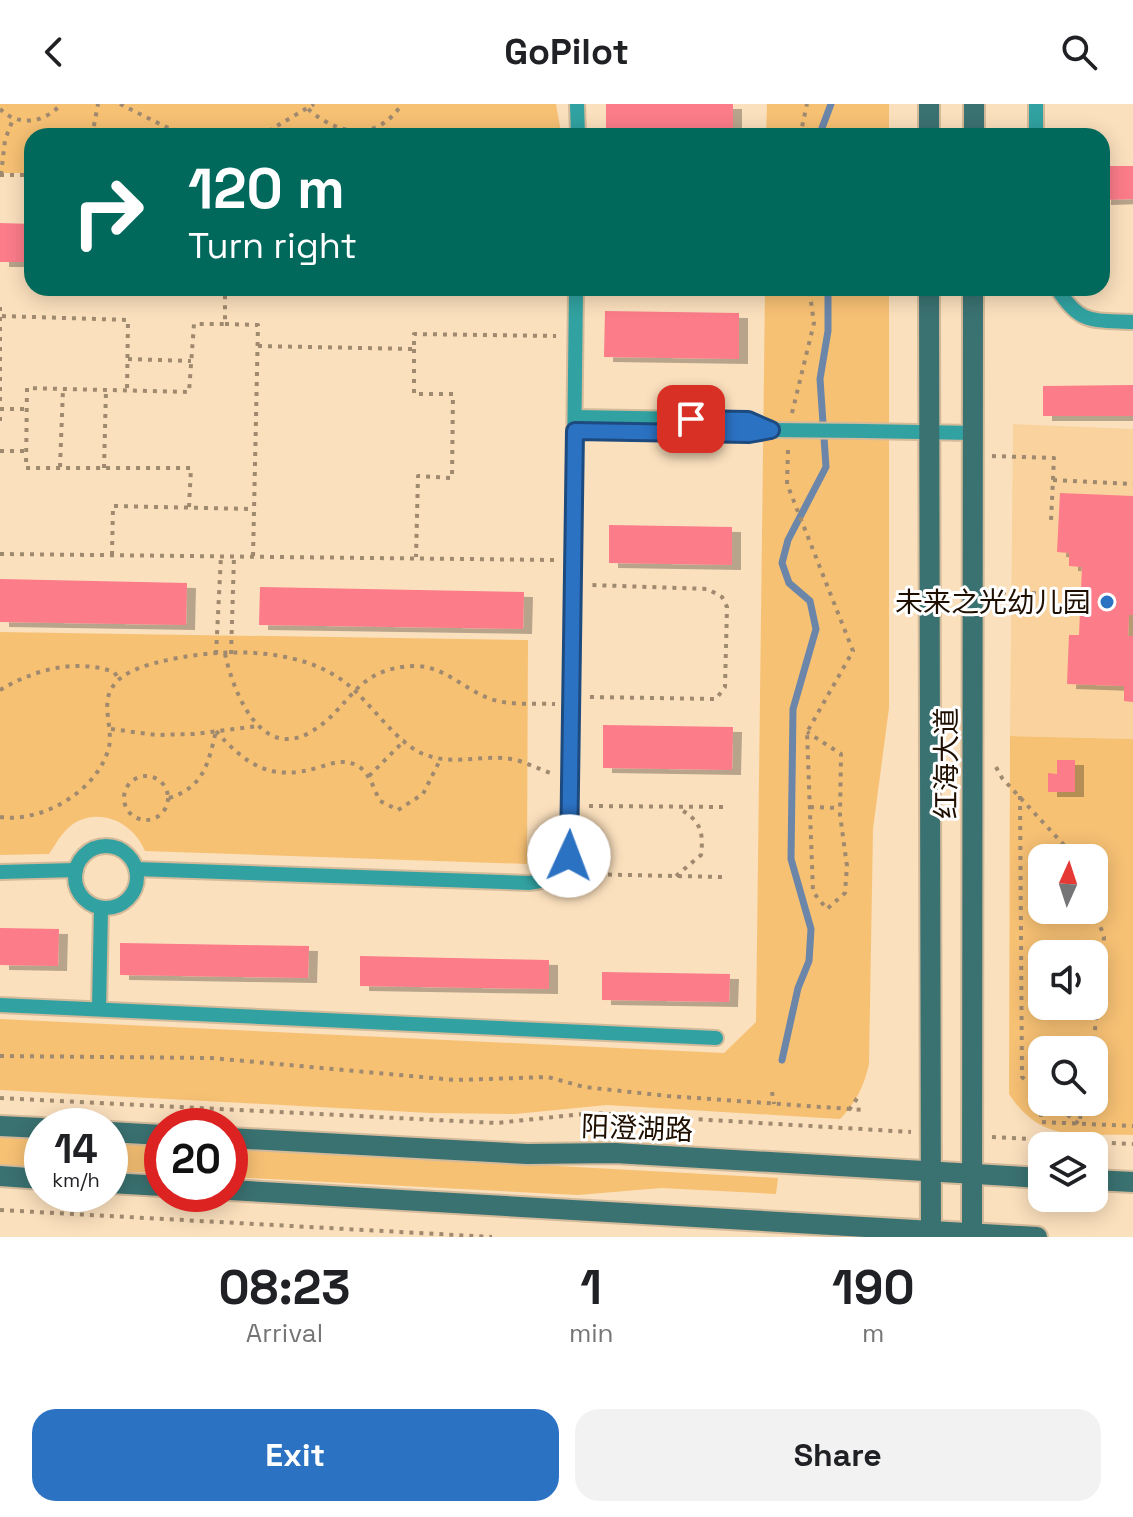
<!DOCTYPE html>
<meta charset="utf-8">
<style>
:root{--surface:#fff;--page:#f2f2f2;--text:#202124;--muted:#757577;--accent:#2c72c3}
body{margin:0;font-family:"Space Grotesk","Noto Sans SC",sans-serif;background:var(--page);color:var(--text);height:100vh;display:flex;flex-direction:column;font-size:30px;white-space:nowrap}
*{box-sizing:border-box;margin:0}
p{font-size:26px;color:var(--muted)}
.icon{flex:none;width:44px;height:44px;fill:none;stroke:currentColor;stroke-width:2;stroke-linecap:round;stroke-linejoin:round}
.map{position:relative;height:1133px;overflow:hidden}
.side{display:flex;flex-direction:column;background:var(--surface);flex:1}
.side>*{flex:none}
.banner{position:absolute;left:24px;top:24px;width:1086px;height:168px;border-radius:24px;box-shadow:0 4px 20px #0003;background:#00695c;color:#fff;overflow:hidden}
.needle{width:52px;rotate:3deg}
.controls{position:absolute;left:1028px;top:740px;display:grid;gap:16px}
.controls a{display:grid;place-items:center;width:80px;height:80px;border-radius:16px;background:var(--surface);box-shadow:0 4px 20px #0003;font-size:40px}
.speed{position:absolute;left:24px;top:1004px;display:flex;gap:16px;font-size:40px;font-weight:700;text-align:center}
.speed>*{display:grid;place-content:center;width:104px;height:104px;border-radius:50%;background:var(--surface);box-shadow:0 4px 20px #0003;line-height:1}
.speed small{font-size:20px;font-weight:400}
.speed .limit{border:12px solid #d22;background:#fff;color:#111}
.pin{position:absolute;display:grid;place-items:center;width:68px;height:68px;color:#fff;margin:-34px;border-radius:16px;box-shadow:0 4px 12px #0006}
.me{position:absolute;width:88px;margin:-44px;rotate:2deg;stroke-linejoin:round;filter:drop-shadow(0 0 6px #0008)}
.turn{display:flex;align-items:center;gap:28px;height:168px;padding:0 32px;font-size:36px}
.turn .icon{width:104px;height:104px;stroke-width:2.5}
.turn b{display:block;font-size:56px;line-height:68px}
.eta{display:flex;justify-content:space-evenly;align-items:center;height:136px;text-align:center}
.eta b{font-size:48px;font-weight:800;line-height:56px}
.action{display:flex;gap:16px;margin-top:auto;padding:16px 32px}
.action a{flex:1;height:92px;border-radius:24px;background:var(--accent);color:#fff;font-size:32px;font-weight:800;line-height:92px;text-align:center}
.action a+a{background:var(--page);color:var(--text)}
header{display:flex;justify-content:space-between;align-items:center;height:104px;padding:0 32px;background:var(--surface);font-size:36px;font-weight:800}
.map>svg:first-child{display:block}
</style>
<header><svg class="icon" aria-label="back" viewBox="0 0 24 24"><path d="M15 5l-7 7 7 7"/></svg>GoPilot<svg class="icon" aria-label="search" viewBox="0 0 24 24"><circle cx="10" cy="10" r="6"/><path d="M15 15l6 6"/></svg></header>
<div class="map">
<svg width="1133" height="1133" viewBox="0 0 1133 1133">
<defs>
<filter id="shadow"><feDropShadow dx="9" dy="5" stdDeviation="0" flood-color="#0004"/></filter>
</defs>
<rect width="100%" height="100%" fill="#fbe0bd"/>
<!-- built -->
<polygon fill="#f9d29d" points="1013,320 1133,325 1133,635 1010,632"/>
<!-- green -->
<g fill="#f7c174" fill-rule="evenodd">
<polygon points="0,0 556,0 561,28 560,32 32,32 32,69 0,69"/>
<polygon points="767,0 889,0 889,32 766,32"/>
<path d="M765,184h124v420l-16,121 -4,235c-5,22 -13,39 -29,55l-233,-14 -92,9 -85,-1 -430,-23v-71l724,34 32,-31z"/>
<path d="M0,528l528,8 -1,224 -382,-13c-10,-25 -39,-43 -67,-30 -13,6 -21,21 -29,33l-49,1z"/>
<path d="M1010,632l123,3v396c-53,-2 -92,9 -124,-41zM1042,754h52v52h-52zM1042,850h52v52h-52zM1042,946h52v52h-52z"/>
<polygon points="0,1031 42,1034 42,1063 0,1061"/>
<polygon points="110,1037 162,1040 162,1069 110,1067"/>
<polygon points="230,1044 778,1074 776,1090 661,1084 578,1091 230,1073"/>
</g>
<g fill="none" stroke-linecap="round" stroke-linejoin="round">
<!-- stream -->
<g stroke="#6b86a9" stroke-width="7">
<polyline points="819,32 831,0"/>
<polyline points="782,956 798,884 809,857 811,825 791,755 793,605 816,525 810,497 789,479 782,459 788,436 826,363 820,275 828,227 828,184"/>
</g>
</g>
<!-- building -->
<g fill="#fc7b8a" filter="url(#shadow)">
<rect x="606" y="0" width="127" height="32"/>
<polygon points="1102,62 1133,62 1133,95 1102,96"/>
<polygon points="0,119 32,120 32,158 0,158"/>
<polygon points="605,207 739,209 739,255 604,253"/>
<polygon points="1133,281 1133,312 1043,312 1043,282"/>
<polygon points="1060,389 1133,392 1133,511 1129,511 1128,532 1133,532 1133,598 1124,597 1124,582 1067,580 1069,531 1079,531 1082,463 1069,462 1069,449 1057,448"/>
<polygon points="609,421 732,423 732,461 609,459"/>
<polygon points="0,475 187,479 186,521 0,518"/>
<polygon points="260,483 524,488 523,525 259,521"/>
<polygon points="603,621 733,623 732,666 603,664"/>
<polygon points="1057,656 1075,656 1075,688 1048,688 1048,669 1057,670"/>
<polygon points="0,824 59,825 58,862 0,861"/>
<polygon points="120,839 309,842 308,874 120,871"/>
<polygon points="360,852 549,856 549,885 360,882"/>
<polygon points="602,868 730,870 729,898 602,896"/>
</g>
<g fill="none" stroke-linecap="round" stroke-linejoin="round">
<!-- service casing -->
<g stroke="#d3ba9b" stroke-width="18">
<g id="service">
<polyline points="577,0 578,32"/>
<polyline points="1036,0 1036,32"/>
<path d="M1057,184c23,37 35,32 76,34"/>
<polyline points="575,313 748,316 771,326"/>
<polyline points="575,327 749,330 770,326"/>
<polyline points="863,327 974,329"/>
<circle cx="106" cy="773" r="31"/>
<path d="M136,765l393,14c48,-4 41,-40 41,-77l6,-518"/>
<polyline points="0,768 76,766"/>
<polyline points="0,901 716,934"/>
<polyline points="99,905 101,804"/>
</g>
</g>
<!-- secondary casing -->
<g stroke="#d3ba9b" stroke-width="24">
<g id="secondary">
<polyline points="929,0 929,32"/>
<polyline points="974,32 974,0"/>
<polyline points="929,184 931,1133"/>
<polyline points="0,1022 42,1024"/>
<polyline points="110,1028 162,1031"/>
<polyline points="230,1034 527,1050 615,1049 1042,1074"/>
<polyline points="0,1072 42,1075"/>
<polyline points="1094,1076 1133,1078"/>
<polyline points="110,1079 162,1082"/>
<polyline points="230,1086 1037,1133"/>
<polyline points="972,1133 973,184"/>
</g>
</g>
<!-- path -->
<g stroke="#a08a6f" stroke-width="4" stroke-dasharray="4 6" stroke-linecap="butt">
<polyline points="120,0 184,32"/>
<path d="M0,5c18,18 45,14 61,-5"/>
<path d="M308,5c30,26 68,34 94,-5"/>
<polyline points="92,32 98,0"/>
<polyline points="260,32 314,0"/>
<polyline points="800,32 807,0"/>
<polyline points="0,71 32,71"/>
<polyline points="1,71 5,36 13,15"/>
<polyline points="593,185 711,188 721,184"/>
<polyline points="0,203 0,322"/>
<polyline points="2,212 128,216 127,287"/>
<polyline points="225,220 258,221 253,453"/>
<polyline points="258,242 414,245 414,230 556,232"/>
<polyline points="414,245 414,290 453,290 452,374 418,372 416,453"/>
<polyline points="128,255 191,257"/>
<polyline points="0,305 26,305"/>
<polyline points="792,309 814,219 809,184"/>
<polyline points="788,346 787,380 853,547 807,628 813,788 827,805 845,789 847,762 840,711 841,650 807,628"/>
<polyline points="0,347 26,347"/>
<polyline points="992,352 1054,354 1051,417"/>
<polyline points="60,363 63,285"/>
<polyline points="104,364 106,286"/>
<polyline points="1053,376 1133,380"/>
<polyline points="189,403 191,364 26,364 27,284 189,288 194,220 225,220 225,184"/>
<polyline points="0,450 555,456"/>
<polyline points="112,451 113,402 253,405"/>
<polyline points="992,488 1063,490"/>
<polyline points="216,550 221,452"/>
<path d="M225,550c8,36 34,106 84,79 44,-25 43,-65 106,-67 28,0 48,22 73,32 20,8 46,5 67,6"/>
<polyline points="231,550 234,453"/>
<path d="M0,586c34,-20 75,-32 114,-18l5,7"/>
<polyline points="590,593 716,595 725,583 727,503 722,493 708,485 591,481"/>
<polyline points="111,625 156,631 194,630 258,622"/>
<path d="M216,627c31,35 56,51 104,36 12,-4 24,-8 36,-2 14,7 17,23 24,36l18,9 25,-16 17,-34"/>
<polyline points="996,663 1002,674 1076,754"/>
<circle cx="146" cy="694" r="22"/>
<polyline points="369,672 405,636"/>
<polyline points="1020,692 1022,973 1042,990"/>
<path d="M169,694c35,-11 39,-34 47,-67"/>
<polyline points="589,702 724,703"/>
<polyline points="810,703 839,704"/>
<path d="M0,713c42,6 98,-26 109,-70 4,-19 -8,-43 3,-59 8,-15 31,-22 47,-26 57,-14 138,-17 187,21 24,19 49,58 75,70 31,14 59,1 90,6 13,2 27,10 40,14"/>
<polyline points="578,770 723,773"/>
<path d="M676,772l25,-21c3,-24 -1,-35 -23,-47"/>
<polyline points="1093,946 1104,833 1094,804"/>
<polyline points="0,952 211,954 455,976 548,973 584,983 668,992 864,1006"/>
<polyline points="772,988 774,1000"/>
<polyline points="1041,989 1041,1018 1133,1022"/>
<polyline points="0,994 496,1019 593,1009 911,1028"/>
<polyline points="1052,998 1079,1020 1083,998"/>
<polyline points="849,1006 858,993"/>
<polyline points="992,1033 1133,1040"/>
<polyline points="0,1106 492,1133"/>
</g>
<!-- service -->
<use href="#service" stroke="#31a2a1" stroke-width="14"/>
<!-- secondary -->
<use href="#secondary" stroke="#3a7271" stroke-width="20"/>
<!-- service-bridge casing -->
<g stroke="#d3ba9b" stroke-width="18" stroke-linecap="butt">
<polyline id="service-bridge" points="771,326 863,327"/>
</g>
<!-- service-bridge -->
<use href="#service-bridge" stroke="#31a2a1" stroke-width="14"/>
</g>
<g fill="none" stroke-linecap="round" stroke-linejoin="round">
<!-- route casing -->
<g stroke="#1d4a7f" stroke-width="20">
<polyline id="route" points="569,752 575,327 749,330 771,326 748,316 691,315"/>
</g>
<!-- route -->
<use href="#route" stroke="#2c72c3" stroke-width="14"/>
</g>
<!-- markers -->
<circle fill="#2c72c3" stroke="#fff" stroke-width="3" cx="1107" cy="498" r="8"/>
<g text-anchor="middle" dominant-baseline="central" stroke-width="6" stroke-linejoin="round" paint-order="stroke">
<!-- poi labels -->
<g font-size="28" fill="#1f0f00" stroke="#fff" text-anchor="end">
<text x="1091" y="498">未来之光幼儿园</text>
</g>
<!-- street labels -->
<g font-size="28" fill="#1f0f00" stroke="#fff">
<text transform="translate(946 659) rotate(-90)">红海大道</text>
<text transform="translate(637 1024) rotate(2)">阳澄湖路</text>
</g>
</g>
</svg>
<div class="controls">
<a><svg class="needle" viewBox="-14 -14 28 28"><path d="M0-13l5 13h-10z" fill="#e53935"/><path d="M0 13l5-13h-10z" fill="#757577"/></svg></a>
<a><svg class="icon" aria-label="sound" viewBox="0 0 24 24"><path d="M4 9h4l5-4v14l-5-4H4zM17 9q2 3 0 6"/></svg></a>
<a><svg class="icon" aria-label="search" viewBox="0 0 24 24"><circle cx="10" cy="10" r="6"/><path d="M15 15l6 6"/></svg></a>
<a><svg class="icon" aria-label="layers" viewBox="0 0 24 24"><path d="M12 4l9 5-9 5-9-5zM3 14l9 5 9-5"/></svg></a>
</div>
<div class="speed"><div>14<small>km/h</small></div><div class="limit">20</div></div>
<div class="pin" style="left:691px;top:315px;background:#d93025"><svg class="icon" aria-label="arrive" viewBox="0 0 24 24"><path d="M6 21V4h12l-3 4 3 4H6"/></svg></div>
<svg class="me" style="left:569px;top:752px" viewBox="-20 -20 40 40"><circle r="19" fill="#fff"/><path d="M0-13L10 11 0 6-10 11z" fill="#2c72c3"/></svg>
<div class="banner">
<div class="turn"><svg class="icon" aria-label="right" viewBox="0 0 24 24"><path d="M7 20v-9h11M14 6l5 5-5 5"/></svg><div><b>120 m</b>Turn right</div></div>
</div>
</div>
<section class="side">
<div class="eta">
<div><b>08:23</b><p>Arrival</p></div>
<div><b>1</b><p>min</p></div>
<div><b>190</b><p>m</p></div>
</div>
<div class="action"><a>Exit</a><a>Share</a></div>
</section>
